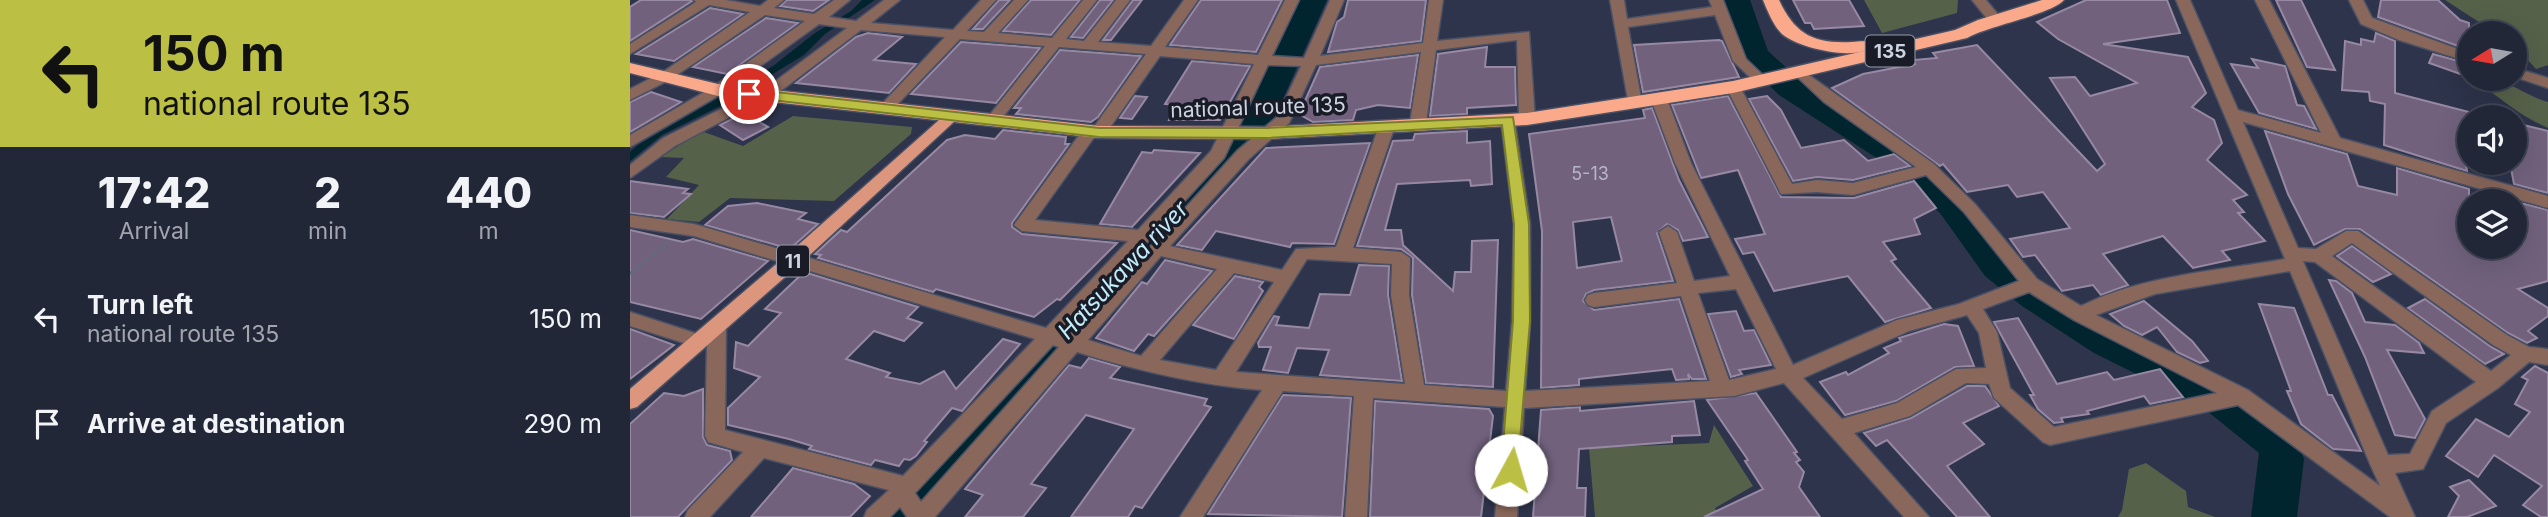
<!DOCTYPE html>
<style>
:root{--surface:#222738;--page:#2a2f40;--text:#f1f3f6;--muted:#a2a5ae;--line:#3f4453}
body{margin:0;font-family:Inter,sans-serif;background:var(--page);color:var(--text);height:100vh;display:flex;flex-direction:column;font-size:26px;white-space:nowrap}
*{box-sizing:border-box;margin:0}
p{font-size:23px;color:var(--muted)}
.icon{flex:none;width:38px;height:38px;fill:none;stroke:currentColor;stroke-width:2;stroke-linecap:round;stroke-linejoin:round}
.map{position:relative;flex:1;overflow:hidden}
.details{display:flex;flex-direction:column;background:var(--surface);width:630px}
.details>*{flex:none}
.hud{background:#bbc044;color:#111;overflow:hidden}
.needle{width:46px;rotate:259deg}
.buttons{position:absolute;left:1827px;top:21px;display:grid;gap:14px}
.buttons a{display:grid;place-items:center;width:70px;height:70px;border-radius:50%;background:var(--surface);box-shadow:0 7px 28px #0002,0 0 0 2px var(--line);font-size:35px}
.pin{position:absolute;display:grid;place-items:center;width:60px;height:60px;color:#fff;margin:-30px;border:4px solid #fff;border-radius:50%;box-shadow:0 2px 7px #0007}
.me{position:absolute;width:77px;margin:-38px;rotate:6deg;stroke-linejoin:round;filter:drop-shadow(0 0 5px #0008)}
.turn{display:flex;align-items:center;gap:24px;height:147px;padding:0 28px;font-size:32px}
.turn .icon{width:91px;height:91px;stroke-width:2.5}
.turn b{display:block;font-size:49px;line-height:60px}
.eta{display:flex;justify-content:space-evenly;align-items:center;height:119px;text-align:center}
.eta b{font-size:42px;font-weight:800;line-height:49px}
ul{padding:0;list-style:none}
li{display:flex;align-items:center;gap:21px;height:105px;padding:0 28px}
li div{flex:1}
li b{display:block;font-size:26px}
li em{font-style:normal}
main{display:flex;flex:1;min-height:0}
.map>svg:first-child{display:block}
</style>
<main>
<section class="details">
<div class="hud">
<div class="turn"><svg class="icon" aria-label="left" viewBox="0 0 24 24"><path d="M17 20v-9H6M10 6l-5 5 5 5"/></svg><div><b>150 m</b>national route 135</div></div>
</div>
<div class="eta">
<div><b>17:42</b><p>Arrival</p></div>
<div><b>2</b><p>min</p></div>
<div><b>440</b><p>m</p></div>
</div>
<ul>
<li><svg class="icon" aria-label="left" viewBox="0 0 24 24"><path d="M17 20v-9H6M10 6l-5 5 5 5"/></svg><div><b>Turn left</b><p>national route 135</p></div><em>150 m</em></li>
<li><svg class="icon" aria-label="arrive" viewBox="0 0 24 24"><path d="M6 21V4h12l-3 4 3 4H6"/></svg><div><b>Arrive at destination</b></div><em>290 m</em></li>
</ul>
</section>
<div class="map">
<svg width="1918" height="517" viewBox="0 0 1918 517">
<rect width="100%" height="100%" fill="#2d344b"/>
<!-- green -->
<g fill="#56614a">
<polygon points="1234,0 1328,0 1327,13 1252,33"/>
<polygon points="1815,0 1918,0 1918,65 1906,69 1885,46 1885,33 1866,33"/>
<path d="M1852,79c28,0 39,15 66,23v26c-24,-10 -43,-26 -64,-41z"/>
<polygon points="163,116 282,127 281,134 204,201 100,198 69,222 37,219 69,185 36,177 54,158 31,157 71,131 113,146"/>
<polygon points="1084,425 1123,486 1085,508 1089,517 965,517 959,448 1079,443"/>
<polygon points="1516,463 1556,491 1558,507 1585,517 1488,517 1492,510 1499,469"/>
</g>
<!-- water -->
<g fill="#00252f">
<polygon points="232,0 245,0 195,34 174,55 88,107 32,135 0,161 0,152 8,145 143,66 185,33 221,11"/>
<polygon points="670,0 697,0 644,119 276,517 251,517 592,156 614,119"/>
</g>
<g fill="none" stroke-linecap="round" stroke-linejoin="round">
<!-- river -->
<polygon fill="#00252f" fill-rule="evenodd" points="1092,0 1120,0 1138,51 1171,81 1283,150 1334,195 1381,256 1418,286 1492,331 1601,382 1662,430 1674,459 1667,517 1621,517 1629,453 1571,406 1464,353 1392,306 1355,276 1310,213 1259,166 1149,95 1113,60"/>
</g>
<!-- building -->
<g fill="#71617d" stroke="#9788a3" stroke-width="2" fill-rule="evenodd">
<polygon points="11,0 61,0 62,1 0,41 0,7"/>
<polygon points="157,0 199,0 183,11 150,6"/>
<polygon points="369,0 380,0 353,29 343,29"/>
<polygon points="401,0 450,0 421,35 373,31"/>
<polygon points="470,0 483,0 453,38 441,37"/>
<polygon points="503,0 512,0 481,40 473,40"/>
<polygon points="571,0 652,0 626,52 540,45"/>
<polygon points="718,0 796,0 791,41 698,52 707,22 714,17"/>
<polygon points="1163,0 1219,0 1234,26 1184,29 1181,23 1175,23"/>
<polygon points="1456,0 1537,0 1550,33 1473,44 1558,57 1576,93 1562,107 1584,120 1592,143 1577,160 1617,195 1603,200 1614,212 1608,213 1635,241 1592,251 1600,260 1563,268 1533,236 1473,254 1498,285 1471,295 1463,285 1432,291 1405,255 1393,257 1380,239 1440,228 1413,192 1387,197 1378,185 1337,192 1313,164 1310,166 1202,88 1233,74 1285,64 1283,60 1307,58 1303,53 1347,45 1467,171 1475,164 1420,78 1445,77 1460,96 1507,83 1428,39 1407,22"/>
<polygon points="1646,0 1671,0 1705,70 1677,67"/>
<polygon points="1751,0 1808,0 1830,20 1839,23 1839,50 1748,17"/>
<polygon points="80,8 113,14 44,61 6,54"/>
<polygon points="136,18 168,23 97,74 63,67"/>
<polygon points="238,33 272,37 244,60 286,64 259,93 166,83 226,37"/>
<polygon points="1746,33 1765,41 1765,93 1839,112 1839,158 1835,157 1837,171 1754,145 1755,104 1740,101 1739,92 1712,90 1715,41 1731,45 1731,39 1744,42"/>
<polygon points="1089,40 1092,41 1109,77 1013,92 1004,45"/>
<polygon points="331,42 410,48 366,103 281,94"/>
<polygon points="857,47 855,67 885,67 886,105 837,108 837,114 800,116 808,54"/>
<polygon points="430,50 511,56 468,117 461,122 386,114 391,108 384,108"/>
<polygon points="1803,54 1839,64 1839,77 1799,63"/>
<polygon points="788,55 780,108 748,105 726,110 723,120 683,122 669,114 690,67"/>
<polygon points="1622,59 1655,66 1667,105 1674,106 1686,129 1629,113 1601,64 1628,68"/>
<polygon points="562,61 620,66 590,120 539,120 545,105 535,104"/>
<polygon points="21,92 51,102 0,132 0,102"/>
<polygon points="505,96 517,97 502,119 490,118"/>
<polygon points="1098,96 1151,197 1224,198 1284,181 1306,208 1284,219 1290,234 1253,242 1266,259 1261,261 1301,308 1255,322 1218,276 1144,291 1124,252 1113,254 1105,239 1135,234 1108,170 1071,178 1042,105"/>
<polygon points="1137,96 1151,110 1171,148 1214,140 1238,161 1264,154 1280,166 1223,180 1187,177 1163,181 1119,99"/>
<path d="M1022,108l27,72 29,57 -25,4 -5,-11 -11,-6 -10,9 16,48 -79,9 -8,4 -3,7 11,9 85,-11 27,80h-14l-4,-5 1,5 -13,1 -4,-11 -93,10v6l-38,3 1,-157 -13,-97 116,-16 -2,-8zM981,217l11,44 -45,7 -4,-46z"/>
<polygon points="114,113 138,127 113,140 90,125"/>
<polygon points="1885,123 1918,131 1918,193 1884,184 1880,163 1885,163"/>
<polygon points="373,130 436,137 435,144 439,144 382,223 382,227 392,234 487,243 430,300 427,299 404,317 306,289 303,292 188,258 191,255 185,254 211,230 217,232 317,140 335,135 365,139"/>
<polygon points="837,131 837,143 860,141 862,184 841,186 840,180 767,184 755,230 771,230 773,245 823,291 825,272 841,272 842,241 868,240 863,387 796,383 782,295 783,258 771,249 727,246 763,141 783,140 785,134"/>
<polygon points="1635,131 1717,154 1728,186 1767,195 1767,168 1839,189 1839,247 1885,247 1885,239 1893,242 1887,202 1918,210 1918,281 1888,289 1918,308 1918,316 1898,331 1907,338 1897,343 1878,333 1730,229 1715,229 1684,245 1658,194"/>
<polygon points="740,143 704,244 662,243 660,247 586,231 572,250 547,245 636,148"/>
<polygon points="524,150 570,153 502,227 470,224 512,152 522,153"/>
<polygon points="0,181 58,189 53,193 61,194 34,217 0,213"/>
<polygon points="127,203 176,213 168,219 188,224 162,247 153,247 75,225 98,206"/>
<polygon points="0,230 53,242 63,239 138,261 71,319 0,302"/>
<polygon points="1722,246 1761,274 1743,282 1707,256"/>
<polygon points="535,260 582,271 524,336 518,334 504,351 466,338 512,282 517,284"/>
<polygon points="729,265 759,266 758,295 772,381 690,375 699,350 667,348 658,373 633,370 641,347 629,347 628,343 644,316 649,317 646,325 679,328 690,294 720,295"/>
<polygon points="174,272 288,307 277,318 292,323 274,341 244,331 216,359 260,373 256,377 290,384 314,371 326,389 373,339 390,344 332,411 322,408 294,441 297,442 286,456 280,460 274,459 269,466 245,460 241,465 179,449 182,446 159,439 98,425 98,408 130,377 104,368 106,342 118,346 151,313 135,309"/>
<polygon points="605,276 633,282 629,287 633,291 604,339 563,325"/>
<polygon points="1699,280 1706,281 1722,293 1735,322 1765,325 1789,343 1794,353 1757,350 1795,419 1785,438 1765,435 1735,357"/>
<polygon points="1795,299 1861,347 1874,354 1855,364 1778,308"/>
<polygon points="1514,301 1562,341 1578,361 1570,363 1547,352 1527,327 1512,335 1494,326 1480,314"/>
<polygon points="1629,304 1664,308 1698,395 1702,395 1731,451 1703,449 1671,424 1657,391 1661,391"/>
<polygon points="1106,311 1114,331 1124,330 1141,365 1109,370 1112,374 1101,377 1078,314"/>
<polygon points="1388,318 1427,384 1477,372 1484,380 1530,369 1553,397 1520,404 1514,396 1457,411 1459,414 1431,418 1433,422 1424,423 1408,409 1400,395 1404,395 1364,322"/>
<polygon points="1314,324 1328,326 1344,366 1325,367 1266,401 1215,415 1190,382 1216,372 1218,375 1259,353 1254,348 1271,341 1269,338"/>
<polygon points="0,329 44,345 0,379"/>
<polygon points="459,358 490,367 480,378 577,399 574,405 581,407 512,508 505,506 498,517 441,517 504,429 456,415 401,484 416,488 393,517 335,517 353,495 335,489 439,365 451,368"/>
<polygon points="1905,366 1918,373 1918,517 1911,517 1893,505 1912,486 1864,455 1848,477 1816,456 1846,419 1879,437 1900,412 1885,404 1898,380 1892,377"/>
<polygon points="1337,386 1355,386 1369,406 1333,423 1354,444 1317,466 1360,517 1327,517 1257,440 1246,446 1234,433 1281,418"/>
<polygon points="73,389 73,437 77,445 100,451 102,460 48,517 0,517 0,424 34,393 54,396"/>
<polygon points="1126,393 1167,452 1164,453 1170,460 1166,462 1174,472 1169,487 1190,517 1074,517 1133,489 1115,461 1118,460 1077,400"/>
<polygon points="653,395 721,398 712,517 578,514"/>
<polygon points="745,401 859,409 863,416 851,517 740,517"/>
<polygon points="1064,401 1070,435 1042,436 1042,442 949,449 947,488 956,488 955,517 903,517 911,410 950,407 950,411"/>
<polygon points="163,468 224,484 240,496 220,517 121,517"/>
<polygon points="1839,480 1866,506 1837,517 1818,517 1829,496 1820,487"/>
</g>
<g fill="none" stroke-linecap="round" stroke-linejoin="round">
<!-- minor casing -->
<g stroke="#4a5166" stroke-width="3">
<g id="minor">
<path d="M64,0h32l34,6 8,-6h16l-10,8 40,6 20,-14h16l-21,17 27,4 28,-21h16l-29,23 82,7 28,-30h15l-29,31 17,1 30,-32h14l-30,33 54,5 31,-38h14l-31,39 18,2 32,-41h14l-32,42 53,4 33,-46h14l-33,47 93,8 27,-55h14l-27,56 32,2 26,-58h14l-24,56 103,-13 6,-43h14l-6,41 92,-9 6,87 -8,5 -8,-5 -2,-79 -81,10 -10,73 -8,5 -8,-5 11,-71 -105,13 -27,58 -40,36 -79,87 112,24 14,-21 40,-2 43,-121 3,-4h10l3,4 -42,122 48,4 9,6 -1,37 15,90 82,6 6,-69 2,-98 -13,-104 8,-5 5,2 16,107v98l-5,69 185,-10 -29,-85 -87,11 -6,-2 -3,-5 3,-5 6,-2 83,-10 -18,-51 9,-6 9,6 17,49 36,-5 -55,-113 -24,-64 8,-5 8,5 24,64 102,202 104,-45 62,-16 60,-23 -55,-69 -38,-37 -73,20 -36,-3 -36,2 -55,-107 2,-3 5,-2 7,5 52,97 25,-4 36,3 63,-16 -92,-65 -32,-30 7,-4 135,96 41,40 62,75 44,27c63,-31 135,-35 204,-47l-109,-259h14l48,110 83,23 -66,-133h14l71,138 208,58v12l-305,-86 55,126 18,1 30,-18h12l149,104 22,12 19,2v16l-19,-3 -31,26 -52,35 -23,46 -28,4 20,44h-25l-152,-112 -188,40 -7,-3 -49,-44 -5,-14 -23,-1 -56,33 -56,17 75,84h-25l-120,-134 -50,13 -210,12 -7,109h-22l10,-110 -132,-9 -6,119h-22l9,-121 -71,-5 -80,126h-23l82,-127c-64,-5 -123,-19 -185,-38l-142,165h-28l-7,-10 -10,10h-26l3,-7 22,-20 -125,-32 -54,59h-25l3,-7 55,-58 -35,-10 -3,-6 2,-91 -7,3 -70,-22v-14l77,25 3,-15h14l2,5 -1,103 178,46 132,-137 -341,-103 -64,-9v-12l64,9 352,104 82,-87 -106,-10 -8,-6 71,-98h9l52,-73 -87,-7 -61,76 -5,2 -8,-5 3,-3 57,-71 -85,-7 -69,72h-10l-3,-3 3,-3 64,-68 -84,-7 -91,69 -8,1 -87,46 -45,32v-13l33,-27 92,-46 7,-1 85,-63 -28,-4 -96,69 -93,54v-12l83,-48 92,-66 -40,-6 -94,64 -41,21v-11l33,-17 87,-60 -41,-7 -79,49v-10l66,-42zM530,56l94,8 -43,87 -73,79 -103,-10 60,-84h9zM638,65l33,1 -24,51 -40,34 -167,184 -6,-2 160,-175zM1722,243l141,102 18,10 -20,16 -159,-115zM531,256l56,13 -76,87 -53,-16zM677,259l85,5 -1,31 14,89 -169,-12zM1673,261l12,1 161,120 -44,29 -22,43 -22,1zM1660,271l80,193 10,22 -132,-96 -152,-75 59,-21zM604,273l40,9 -58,88 -56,-10zM1106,289l40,80 -47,11 -31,-87zM1399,292l45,28 143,73 -163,34 -44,-39 -13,-56 -14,-23zM1337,315l12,18 7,35 -30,1 -59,34 -55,16 -39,-41 106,-47zM423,345l6,2 -138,155 -6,-9z"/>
<polygon points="980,0 994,0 997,19 1082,7 1079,0 1093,0 1116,59 1139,81 1137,84 1127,84 1103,61 1085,15 998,27 1012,103 1004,108 999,106"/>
<polygon points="1342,0 1356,0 1371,18 1369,21 1359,21"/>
<polygon points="1719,0 1733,0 1742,18 1839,53 1839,62 1769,40 1731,24"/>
<polygon points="1885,68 1918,78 1918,88 1885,77"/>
</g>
</g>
<!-- major casing -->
<g stroke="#4a5166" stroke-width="3">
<polygon id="major" points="322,111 330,116 327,119 170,264 7,407 0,409 0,389 158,254 317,113"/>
</g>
<!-- highway casing -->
<g stroke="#4a5166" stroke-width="3">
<g id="highway">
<path d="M1133,0h16c16,34 34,44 73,42 9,0 14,-3 21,4 -16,16 -75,2 -91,-12 -9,-9 -14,-22 -19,-34z"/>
<path d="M1412,0h22c-14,15 -74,25 -97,38l-234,55 -206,32 -260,14 -168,-1 -381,-42 -88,-23v-10l88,21 381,42 168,1 260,-14 206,-32 222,-51 23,-10z"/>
</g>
</g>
<!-- path -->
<polyline stroke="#636a7e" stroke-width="3.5" stroke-dasharray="6 3.5" stroke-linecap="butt" points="0,274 39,241"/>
<!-- minor -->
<use href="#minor" fill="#89675b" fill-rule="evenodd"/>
<!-- major -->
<use href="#major" fill="#db967d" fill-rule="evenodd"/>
<!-- highway -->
<use href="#highway" fill="#fba98b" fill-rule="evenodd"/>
</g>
<!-- route -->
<polygon fill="#bbc044" stroke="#7a7d2c" stroke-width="2" points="119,89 469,128 637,128 883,117 899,224 900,321 887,476 874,476 871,470 883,321 884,224 872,125 637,138 469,137 115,97 115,91"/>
<g text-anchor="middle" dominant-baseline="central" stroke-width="7" stroke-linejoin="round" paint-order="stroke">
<!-- number labels -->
<g font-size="18" fill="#b7b6c9">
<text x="960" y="173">5-13</text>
</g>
<!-- shield labels -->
<g fill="#191c27" stroke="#989caa" stroke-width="2">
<rect x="1235.5" y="35.5" width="49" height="31" rx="5"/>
<rect x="147" y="245.5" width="32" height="31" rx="5"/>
</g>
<g font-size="19" font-weight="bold" fill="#ced3e2">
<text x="1260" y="51">135</text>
<text x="163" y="261">11</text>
</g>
<!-- street labels -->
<g font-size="21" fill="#ced3e2" stroke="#191c27">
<text transform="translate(628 107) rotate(-2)">national route 135</text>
</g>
<!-- water labels -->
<g font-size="23" font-style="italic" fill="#c3ecf9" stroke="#191c27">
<text transform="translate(493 270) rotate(-47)">Hatsukawa river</text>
</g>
</g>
</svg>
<div class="buttons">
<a><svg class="needle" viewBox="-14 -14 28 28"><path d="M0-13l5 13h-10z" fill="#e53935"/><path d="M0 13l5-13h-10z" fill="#a2a5ae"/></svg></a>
<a><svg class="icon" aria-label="sound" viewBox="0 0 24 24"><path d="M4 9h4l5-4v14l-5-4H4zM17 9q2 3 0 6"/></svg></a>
<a><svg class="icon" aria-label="layers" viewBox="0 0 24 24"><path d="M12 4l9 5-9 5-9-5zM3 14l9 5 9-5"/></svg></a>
</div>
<div class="pin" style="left:119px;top:94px;background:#d93025"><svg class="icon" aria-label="arrive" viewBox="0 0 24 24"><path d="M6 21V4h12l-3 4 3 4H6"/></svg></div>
<svg class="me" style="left:881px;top:470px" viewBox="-20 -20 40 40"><circle r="19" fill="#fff"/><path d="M0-13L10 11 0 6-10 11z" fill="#bbc044"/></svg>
</div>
</main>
